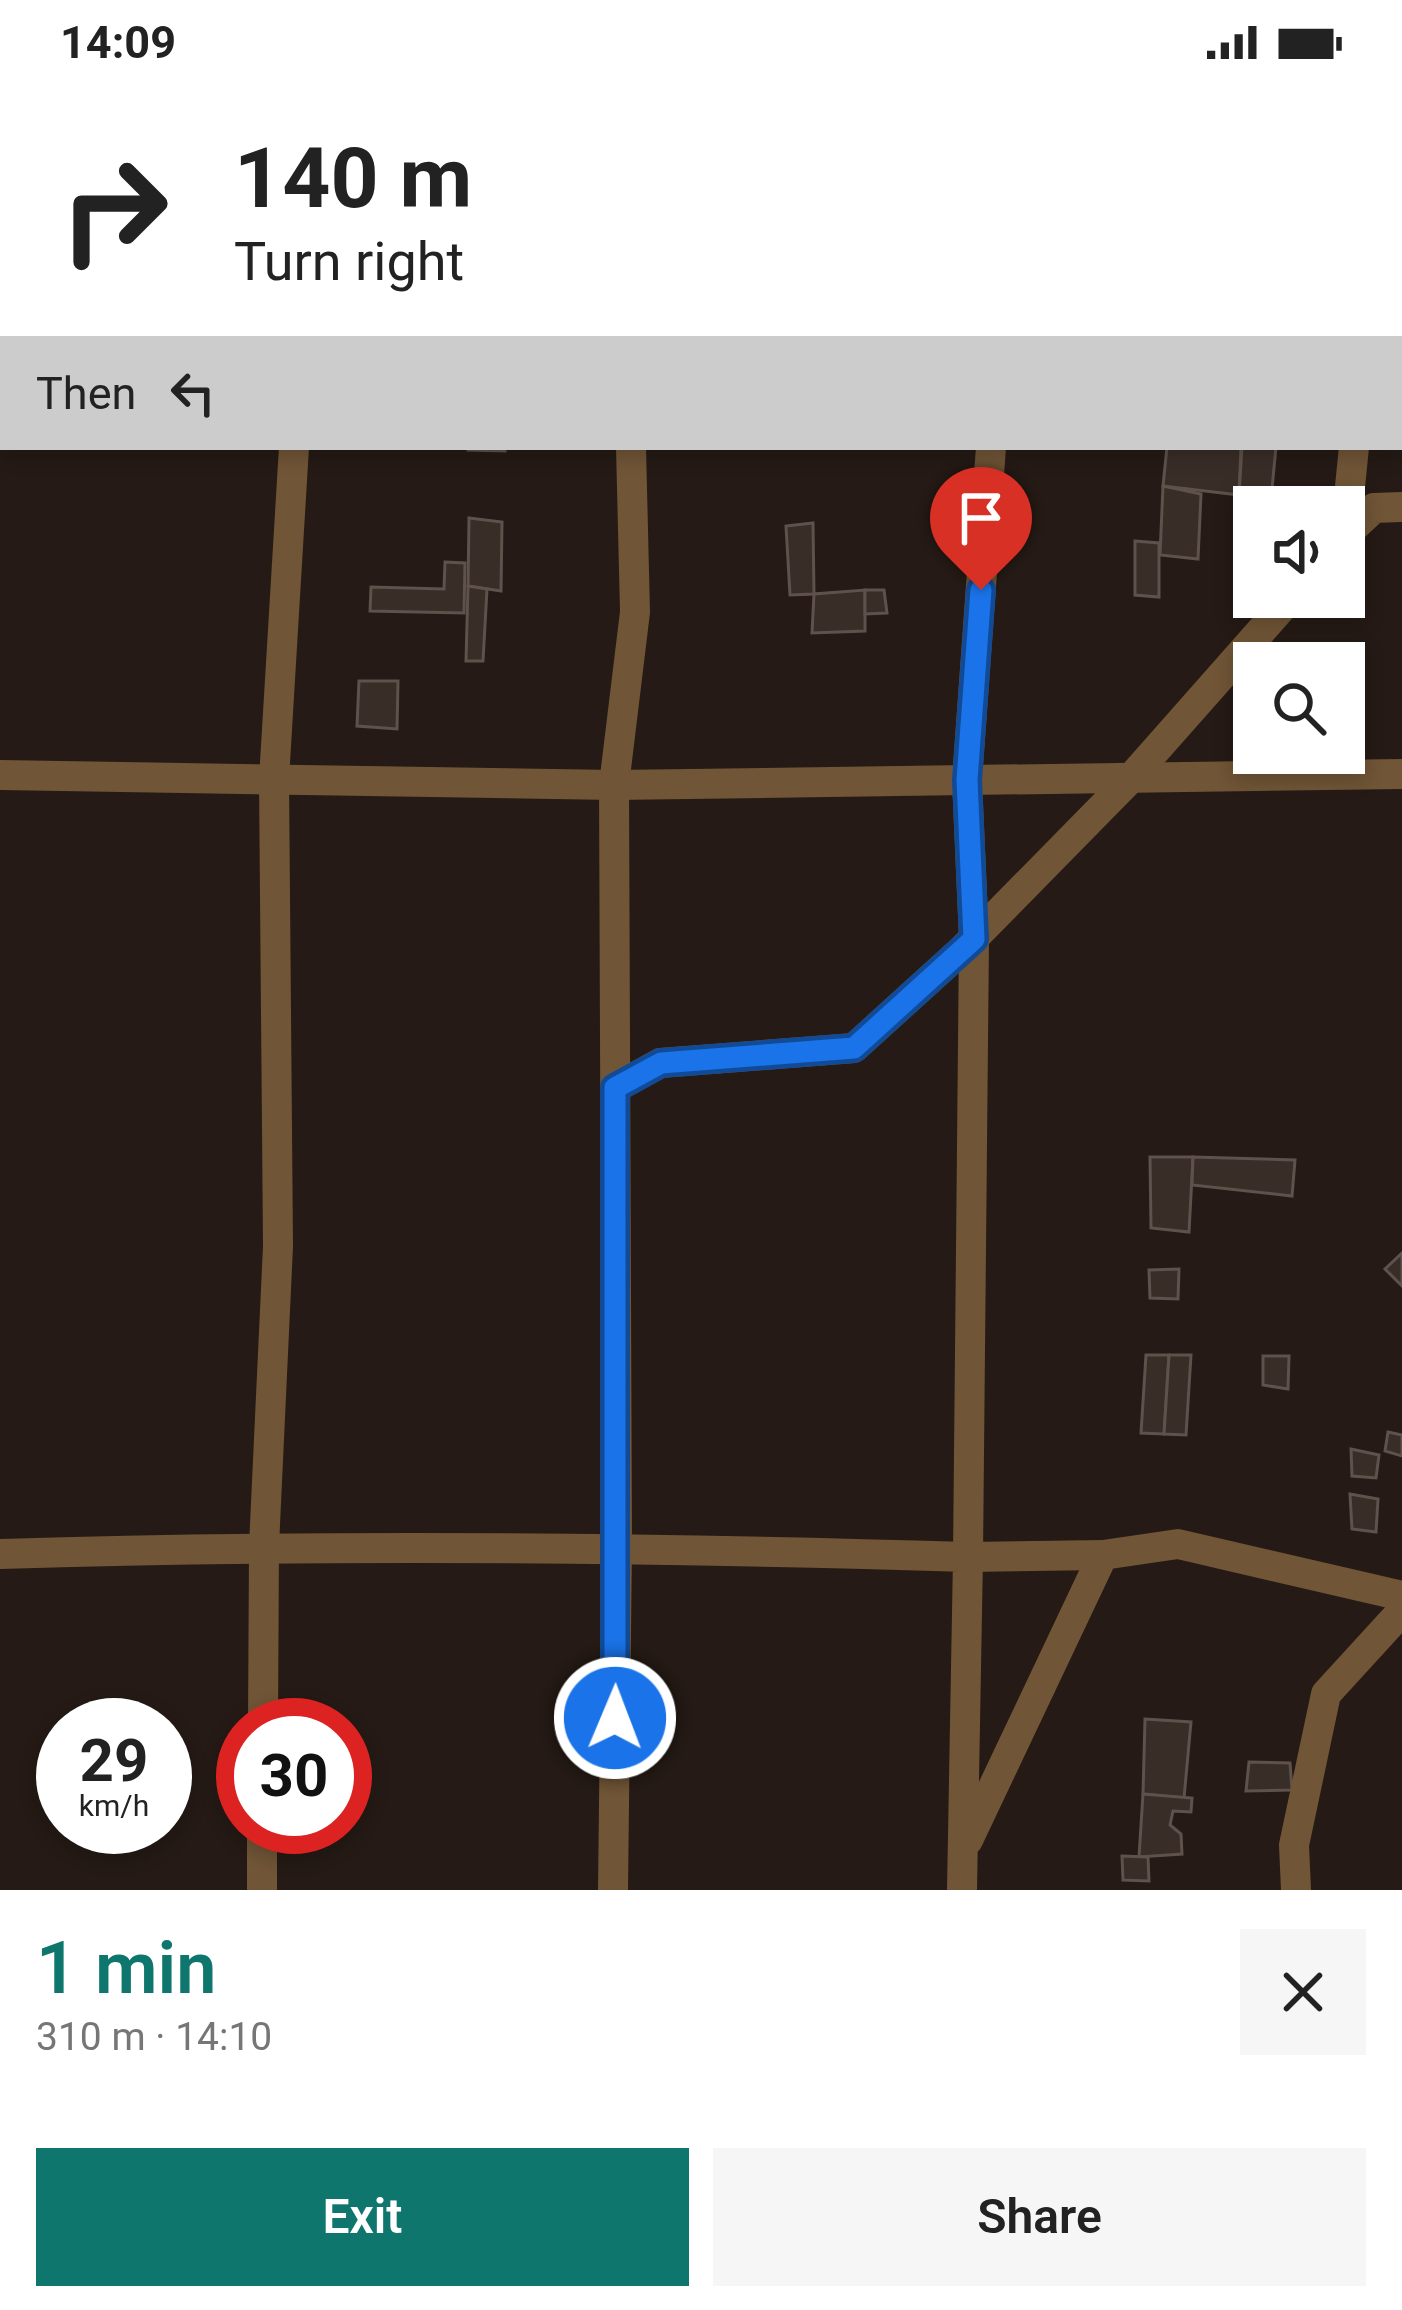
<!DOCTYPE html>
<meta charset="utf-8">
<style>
:root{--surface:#fff;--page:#f6f6f6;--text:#222;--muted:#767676;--accent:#0f766e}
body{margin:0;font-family:Roboto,sans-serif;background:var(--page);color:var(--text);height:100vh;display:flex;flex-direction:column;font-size:45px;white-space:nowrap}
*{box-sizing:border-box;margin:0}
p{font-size:39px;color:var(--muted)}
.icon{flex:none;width:66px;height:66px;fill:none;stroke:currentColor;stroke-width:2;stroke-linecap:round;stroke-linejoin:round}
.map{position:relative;height:1806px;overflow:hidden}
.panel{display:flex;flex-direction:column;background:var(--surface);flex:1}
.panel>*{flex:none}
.top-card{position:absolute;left:0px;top:0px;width:1404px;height:366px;box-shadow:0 6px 18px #0003;background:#fff;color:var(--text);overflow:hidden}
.tools{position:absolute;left:1233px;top:402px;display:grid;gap:24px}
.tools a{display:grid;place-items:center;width:132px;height:132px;border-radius:0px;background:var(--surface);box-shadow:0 6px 18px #0003;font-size:60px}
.speed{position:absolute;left:36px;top:1614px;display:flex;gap:24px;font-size:60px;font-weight:700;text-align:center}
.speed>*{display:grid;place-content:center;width:156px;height:156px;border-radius:50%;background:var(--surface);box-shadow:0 6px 18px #0003;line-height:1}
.speed small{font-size:30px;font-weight:400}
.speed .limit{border:18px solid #d22;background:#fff;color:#111}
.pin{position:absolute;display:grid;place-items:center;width:102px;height:102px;color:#fff;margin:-123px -51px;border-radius:50% 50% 50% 0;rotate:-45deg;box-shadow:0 0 12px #0007}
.pin .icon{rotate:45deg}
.me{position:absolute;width:132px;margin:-66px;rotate:1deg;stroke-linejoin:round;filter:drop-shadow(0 0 9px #0008)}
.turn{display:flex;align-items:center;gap:42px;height:252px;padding:0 36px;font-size:54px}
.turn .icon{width:156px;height:156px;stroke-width:2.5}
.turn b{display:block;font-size:84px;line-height:102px}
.then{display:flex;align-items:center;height:114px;padding:0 36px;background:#0003;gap:24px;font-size:45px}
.round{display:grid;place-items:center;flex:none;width:126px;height:126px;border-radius:0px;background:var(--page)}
.overview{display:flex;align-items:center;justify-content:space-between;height:204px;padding:0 36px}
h1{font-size:72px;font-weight:600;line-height:90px;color:var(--accent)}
.primary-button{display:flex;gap:24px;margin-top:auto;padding:24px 36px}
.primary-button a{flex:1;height:138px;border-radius:0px;background:var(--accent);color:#fff;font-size:48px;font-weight:600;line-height:138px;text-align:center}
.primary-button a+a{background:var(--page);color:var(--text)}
.status{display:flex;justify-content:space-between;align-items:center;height:84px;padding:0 60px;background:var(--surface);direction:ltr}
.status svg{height:33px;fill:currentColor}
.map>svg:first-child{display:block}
</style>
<div class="status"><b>14:09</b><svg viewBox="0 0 49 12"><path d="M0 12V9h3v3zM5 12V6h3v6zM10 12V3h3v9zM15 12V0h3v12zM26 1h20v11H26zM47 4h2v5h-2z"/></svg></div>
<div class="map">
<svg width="1402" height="1806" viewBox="0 0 1402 1806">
<rect width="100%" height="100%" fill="#251a15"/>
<!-- building -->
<g fill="#392d27" stroke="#5f514b" stroke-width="3">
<polygon points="468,363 505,363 505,367 468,366"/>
<polygon points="1167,363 1241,363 1239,411 1163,402"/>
<polygon points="1242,363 1276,363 1271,415 1239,411"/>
<polygon points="1163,402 1201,410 1198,475 1160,471"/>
<polygon points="469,434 502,438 501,507 468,502"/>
<polygon points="813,439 814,510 790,511 786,442"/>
<polygon points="1135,457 1159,459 1159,513 1135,511"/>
<polygon points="445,478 465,479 464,529 370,527 371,503 444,505"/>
<polygon points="468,502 487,505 483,577 466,577"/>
<polygon points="865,506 865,547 812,549 814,510"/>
<polygon points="865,506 884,506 887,529 865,530"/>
<polygon points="359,597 398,597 397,645 357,642"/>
<polygon points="1150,1073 1193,1073 1189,1148 1151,1144"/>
<polygon points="1193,1073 1295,1076 1292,1112 1192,1101"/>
<polygon points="1402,1169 1402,1202 1385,1185"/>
<polygon points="1179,1185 1178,1215 1150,1214 1149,1186"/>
<polygon points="1146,1271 1169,1271 1164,1350 1141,1349"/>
<polygon points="1169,1271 1191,1271 1186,1351 1164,1350"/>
<polygon points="1263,1272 1289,1272 1288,1305 1263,1301"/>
<polygon points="1388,1348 1402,1351 1402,1372 1385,1367"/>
<polygon points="1351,1365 1379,1371 1376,1394 1352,1392"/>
<polygon points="1350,1410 1378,1415 1376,1448 1352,1445"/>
<polygon points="1145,1635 1191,1638 1184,1714 1143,1710"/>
<polygon points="1249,1678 1290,1679 1292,1706 1246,1707"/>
<polygon points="1143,1710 1192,1714 1191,1728 1173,1727 1170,1741 1181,1750 1182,1770 1139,1773"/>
<polygon points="1122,1772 1148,1773 1149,1797 1123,1796"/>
</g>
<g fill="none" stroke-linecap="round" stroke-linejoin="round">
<!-- minor -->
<g stroke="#705536" stroke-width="30">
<polyline points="1021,0 1021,3"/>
<polyline points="319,3 319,0"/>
<polyline points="665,3 665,0"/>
<polyline points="1337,3 1338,0"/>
<polyline points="991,363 967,696 974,855 968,1473 1103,1471"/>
<polyline points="1344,452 1374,424 1402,423"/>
<polyline points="1345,452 1354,363"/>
<polyline points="0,691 614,701 1402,690"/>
<polyline points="615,1004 660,979 854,964 963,865 1131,694 1291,513"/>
<path d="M0,1470c323,-10 645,-7 968,3l-6,333"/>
<polyline points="263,1641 264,1462 278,1162 274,695 294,363"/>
<polyline points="968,1756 1103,1471 1178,1460 1402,1512"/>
<polyline points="262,1806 262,1743"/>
<polyline points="613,1806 617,1463 614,701 635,528 631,363"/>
<polyline points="1296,1806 1294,1761 1326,1610 1402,1527"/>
</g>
</g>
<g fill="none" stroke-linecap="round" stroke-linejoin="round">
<!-- route casing -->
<g stroke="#114b97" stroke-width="30">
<polyline id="route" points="615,1634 615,1004 661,979 854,964 974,855 967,696 981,506"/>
</g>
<!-- route -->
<use href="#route" stroke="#1a73e8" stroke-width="21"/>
</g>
</svg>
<div class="tools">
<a><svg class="icon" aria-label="sound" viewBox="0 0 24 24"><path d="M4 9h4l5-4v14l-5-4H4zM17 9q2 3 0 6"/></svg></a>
<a><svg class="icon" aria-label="search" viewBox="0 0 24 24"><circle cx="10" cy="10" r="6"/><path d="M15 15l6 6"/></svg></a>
</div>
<div class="speed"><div>29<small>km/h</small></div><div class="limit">30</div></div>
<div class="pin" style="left:981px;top:506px;background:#d93025"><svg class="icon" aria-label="arrive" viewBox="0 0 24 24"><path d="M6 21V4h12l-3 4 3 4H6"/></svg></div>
<svg class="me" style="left:615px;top:1634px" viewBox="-20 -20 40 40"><circle r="17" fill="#1a73e8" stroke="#fff" stroke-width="3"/><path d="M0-11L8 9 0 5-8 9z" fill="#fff"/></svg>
<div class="top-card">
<div class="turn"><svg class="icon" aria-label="right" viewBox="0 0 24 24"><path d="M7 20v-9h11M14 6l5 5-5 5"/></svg><div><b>140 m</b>Turn right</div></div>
<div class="then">Then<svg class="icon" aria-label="left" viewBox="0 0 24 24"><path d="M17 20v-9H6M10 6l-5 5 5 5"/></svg></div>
</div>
</div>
<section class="panel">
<div class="overview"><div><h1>1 min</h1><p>310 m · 14:10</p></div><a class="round"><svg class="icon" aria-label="close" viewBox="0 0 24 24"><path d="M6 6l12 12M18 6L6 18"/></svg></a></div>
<div class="primary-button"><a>Exit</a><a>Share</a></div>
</section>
